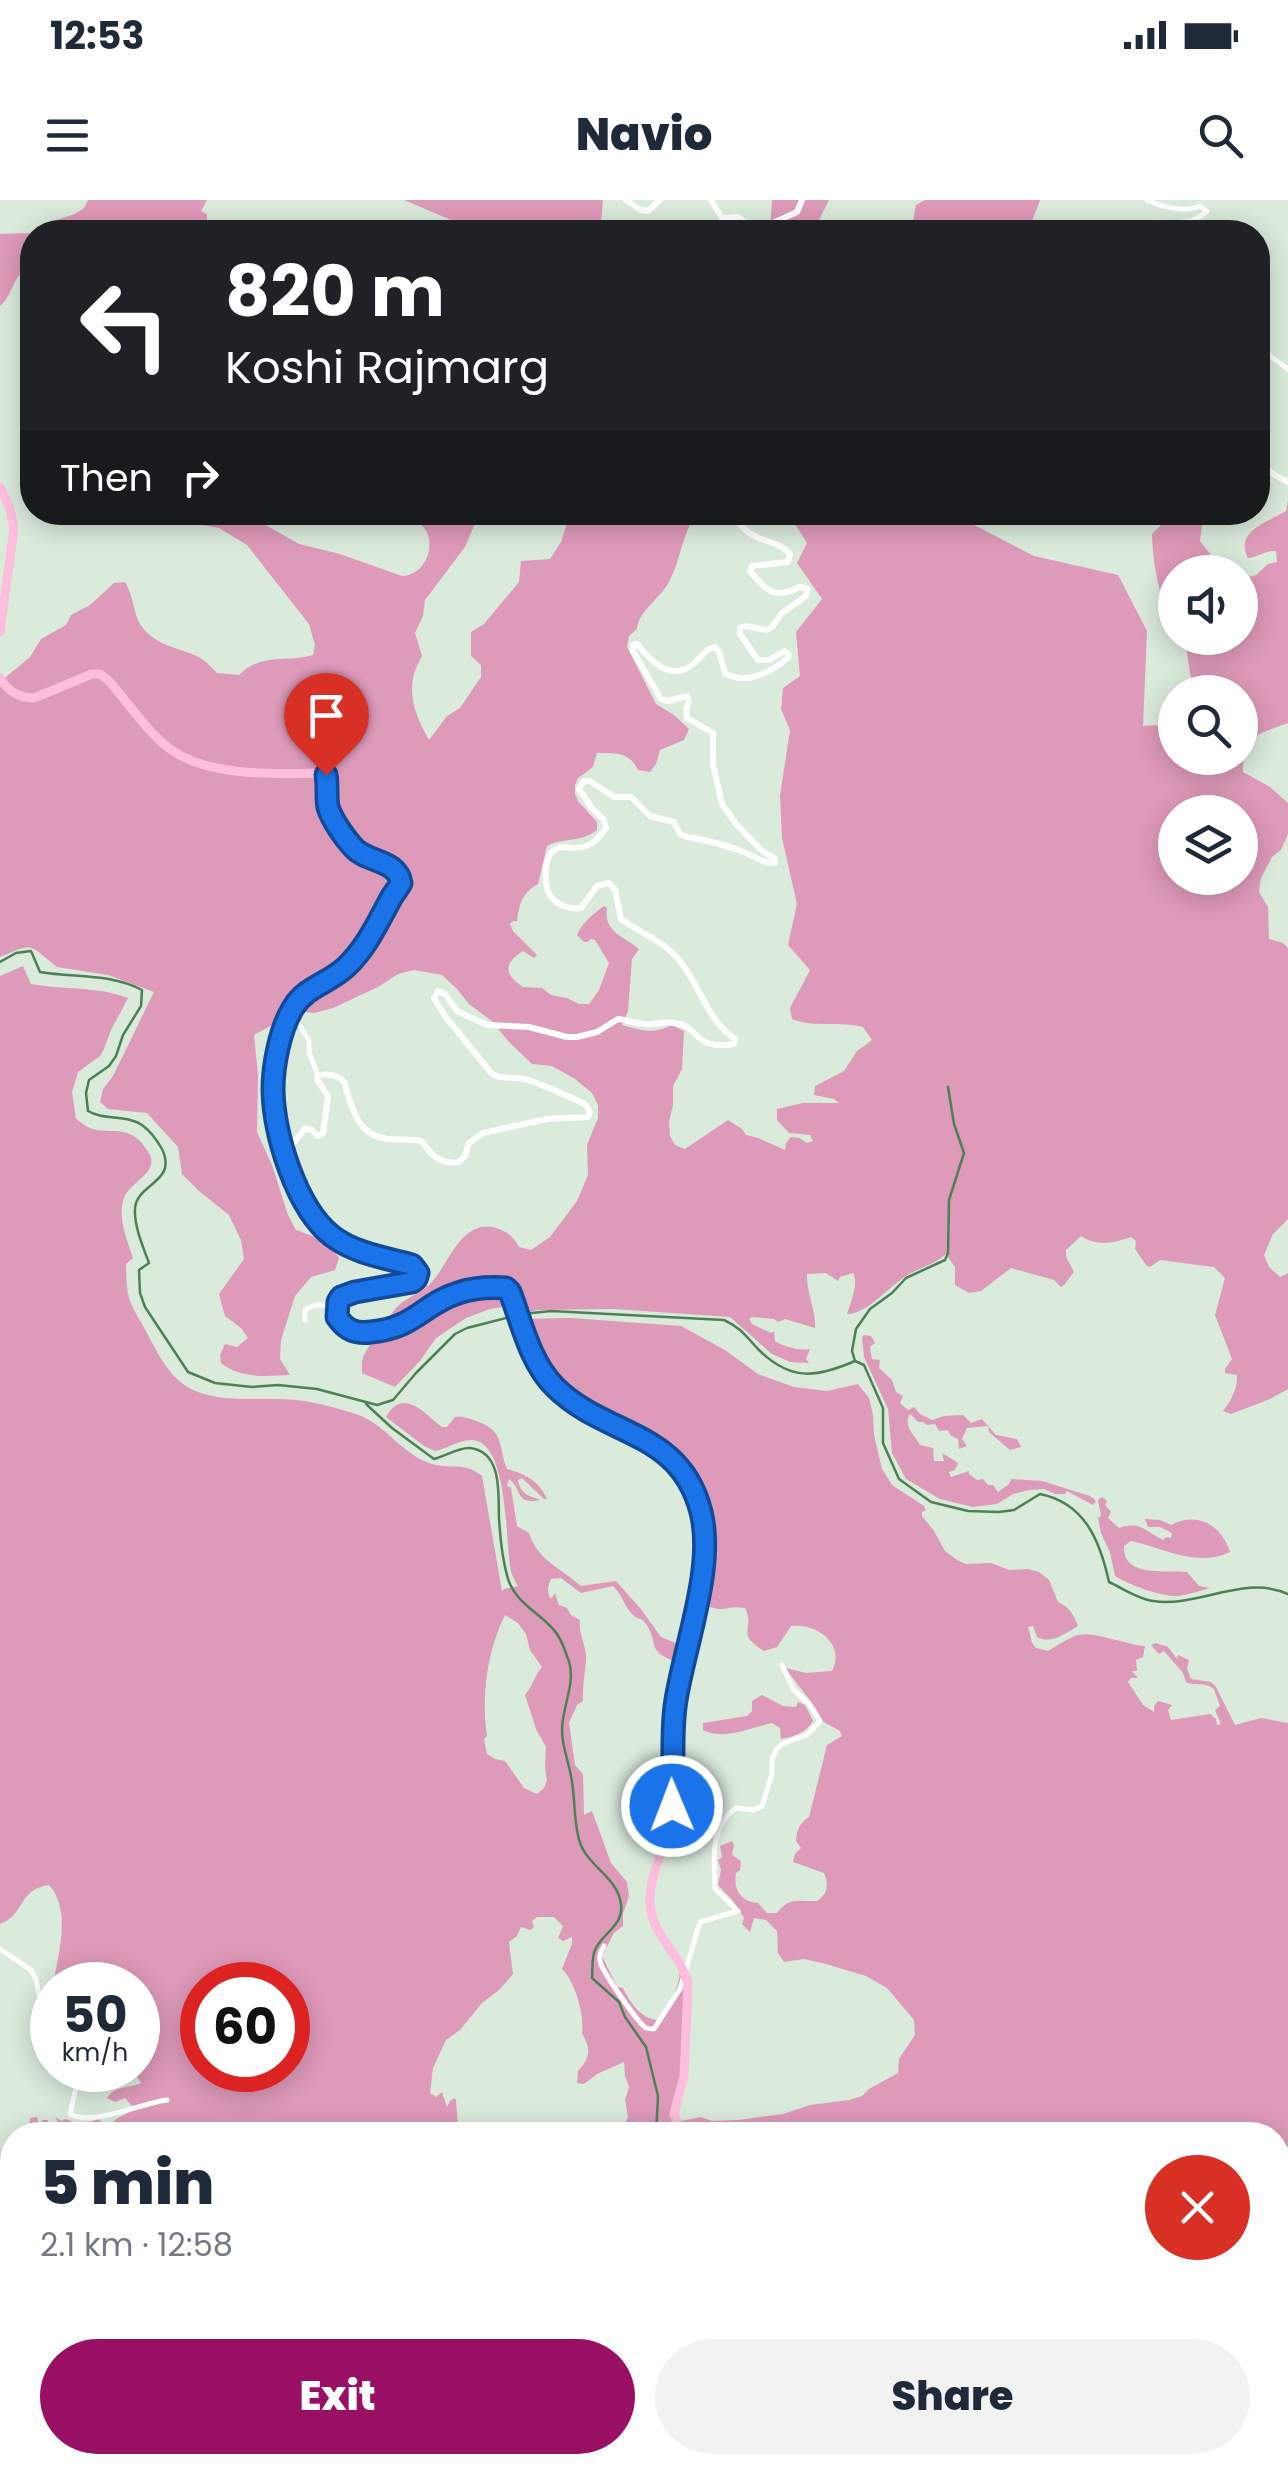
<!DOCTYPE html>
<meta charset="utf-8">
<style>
:root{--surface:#fff;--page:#f2f2f3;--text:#1f2937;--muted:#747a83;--accent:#980f63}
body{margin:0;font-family:Poppins,sans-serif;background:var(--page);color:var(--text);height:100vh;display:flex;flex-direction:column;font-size:38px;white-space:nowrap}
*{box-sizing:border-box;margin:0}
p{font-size:32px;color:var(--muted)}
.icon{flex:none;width:55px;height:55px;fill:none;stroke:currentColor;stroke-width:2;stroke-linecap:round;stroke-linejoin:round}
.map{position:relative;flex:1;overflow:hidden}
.drawer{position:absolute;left:0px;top:1922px;width:1290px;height:352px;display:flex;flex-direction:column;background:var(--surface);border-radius:40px 40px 0 0;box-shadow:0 5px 25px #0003}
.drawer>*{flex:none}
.hud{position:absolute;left:20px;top:20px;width:1250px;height:305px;border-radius:40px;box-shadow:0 5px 25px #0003;background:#202124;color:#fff;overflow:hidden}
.controls{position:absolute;left:1158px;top:355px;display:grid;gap:20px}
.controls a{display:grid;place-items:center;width:100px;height:100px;border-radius:50%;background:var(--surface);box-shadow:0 5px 25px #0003;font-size:50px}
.speed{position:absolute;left:30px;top:1762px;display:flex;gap:20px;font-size:50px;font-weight:700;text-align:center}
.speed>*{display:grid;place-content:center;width:130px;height:130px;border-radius:50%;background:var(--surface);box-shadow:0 5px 25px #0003;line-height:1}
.speed small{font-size:25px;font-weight:400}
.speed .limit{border:15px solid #d22;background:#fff;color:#111}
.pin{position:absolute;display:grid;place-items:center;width:85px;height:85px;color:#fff;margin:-102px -42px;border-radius:50% 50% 50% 0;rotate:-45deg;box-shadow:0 0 10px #0007}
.pin .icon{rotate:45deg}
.me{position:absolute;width:110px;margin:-55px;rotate:359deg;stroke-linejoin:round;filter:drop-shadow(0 0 8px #0008)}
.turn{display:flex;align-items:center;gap:35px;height:210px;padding:0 40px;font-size:45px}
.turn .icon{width:130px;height:130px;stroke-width:2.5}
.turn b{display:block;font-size:70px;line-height:85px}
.then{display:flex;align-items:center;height:95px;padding:0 40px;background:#0003;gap:20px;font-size:38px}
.round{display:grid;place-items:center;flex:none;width:105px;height:105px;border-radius:52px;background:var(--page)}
.overview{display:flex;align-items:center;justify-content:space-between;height:170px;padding:0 40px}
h1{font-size:60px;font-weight:800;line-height:75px}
.button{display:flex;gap:20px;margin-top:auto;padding:20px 40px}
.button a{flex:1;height:115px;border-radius:60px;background:var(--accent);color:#fff;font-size:40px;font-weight:800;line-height:115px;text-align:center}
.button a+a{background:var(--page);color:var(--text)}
.status{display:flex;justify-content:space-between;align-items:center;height:70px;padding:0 50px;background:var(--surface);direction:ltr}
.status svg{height:28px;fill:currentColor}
header{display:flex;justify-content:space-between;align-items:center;height:130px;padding:0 40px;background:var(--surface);font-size:45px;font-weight:800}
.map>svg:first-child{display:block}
</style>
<div class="status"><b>12:53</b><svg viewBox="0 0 49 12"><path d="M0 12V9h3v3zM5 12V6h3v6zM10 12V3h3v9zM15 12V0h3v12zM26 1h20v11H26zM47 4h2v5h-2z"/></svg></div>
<header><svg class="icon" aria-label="menu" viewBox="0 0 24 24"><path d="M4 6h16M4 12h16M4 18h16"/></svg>Navio<svg class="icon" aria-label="search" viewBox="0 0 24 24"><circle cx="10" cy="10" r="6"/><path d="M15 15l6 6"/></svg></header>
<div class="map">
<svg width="1288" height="2273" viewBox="0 0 1288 2273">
<rect width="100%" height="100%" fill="#daeadb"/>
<!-- green -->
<g fill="#de9ab9" fill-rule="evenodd">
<path d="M88,0h119l-6,11 6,3v12l3,6h-29l-1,-1 -10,1 -10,-6c-11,5 -22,1 -33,6 -12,-7 -35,-14 -48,-7l-1,7h-46v44l-2,2 -10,-4c-8,10 -10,24 -20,32v-72l30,-1 26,-13 19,-6 9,-6z"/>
<polygon points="404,0 603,0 600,32 499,32 472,29"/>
<polygon points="772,0 829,0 813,32 770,32"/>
<polygon points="925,0 1040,0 1028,32 913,32 912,26 916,5"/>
<path d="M1288,300v223c-30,11 -46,12 -45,49l27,15 18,16v31l-7,16 -9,7 -11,21 -2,14 9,15 1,32 14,4 5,5v271l-15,15 -9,21 5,12 11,10 8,-4v116l-18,10 -39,15 -8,-3c8,-9 15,-24 14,-36l-12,-2v-4l7,-10 -17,-44 10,-37 -11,-11 -54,-7 -10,7 -4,-2 -11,-16 1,-8 -5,-4c-18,6 -33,10 -50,-1l-15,14v7l8,15 -10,13 -3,2 -7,-7 -43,-12 -30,23 -12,2 -14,-8v-18l-9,-13c-11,10 -24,13 -37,20 -19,11 -41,40 -62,40 4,-12 12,-32 6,-41l-13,4 -2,4 -12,-8 -19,1c-1,17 9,36 8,54l-30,-9 -7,3 -4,-3 -22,-2 -3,2 3,5 19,9 3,-2 1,10c9,6 25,10 35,8l-4,10 3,4 -19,-1 -18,-8 -42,-37 -116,-8 -76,1 -15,3 -7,-17 -8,4 -6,7 -12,2 -24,9 -30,20 -16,23 -25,26 -33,-14c0,-6 -1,-9 1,-15 1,-6 29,-47 35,-52 9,-9 22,-12 32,-22 19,-19 31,-66 66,-56 12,4 18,9 23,19l12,3 19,-13 27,-36 11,-26 -1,-30 11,-27v-13l-6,-12 -17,-14 -23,-13 -20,-2 -24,-23 -15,-19 -24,-18 -12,-15 -15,-14 -28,-5 -16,4 -20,13 -45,21 -19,5 -26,-3 -14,14 -20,11 4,40 -1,57 15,33 16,50 8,15 33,12 10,16 -4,12 -24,7 -16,19 -14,44 -1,19 10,16c-24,1 -49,4 -69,-12l-1,-8 5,-11 12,3 11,-9 -7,-10 -16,-12 -6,-22 25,-35 -3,-19 -12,-25 -30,-24 -17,-17 -4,-27 -31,-34 -39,-4 -8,-7 3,-13 10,-13 41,-84 -46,-17 -51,-8 -21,-17 -7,-3 -10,2 -19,8v-275l30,-25 11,-18 25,-14 5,-10 19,-10 24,-22 11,-1c9,14 8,33 17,45 16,20 36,20 57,30 7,4 13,11 18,16l22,2c23,-23 48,-12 74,-20l2,-10 -6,-21 -62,-79 -28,-17 -23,-4h-34l-10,-4 -9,-7h102l54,31 41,10 62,22c36,-2 39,-67 -5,-52l-29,-11h105l3,8 -11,26 -40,53 -2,16 -8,17 7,23c-18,30 -9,56 7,84l18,-24 13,-8 21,-31v-12l-10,-9v-24l13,-8 35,-42 2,-21 29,-2 11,-17 9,-29h127c-15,20 -16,47 -28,69 -9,17 -30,28 -32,47l-8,7 -2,11 29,57 18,11 15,14 -5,11 -24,10 -4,14 -6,8 -12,-2c-8,-18 -23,-17 -41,-17l-4,14 -15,11 -3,7v9l3,7 19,21v8c-16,13 -34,7 -50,16l-9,38c-17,10 -18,19 -21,37h-4l-3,3 3,7 24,24 -3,3 -11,-7c-19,12 -20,23 0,36l19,1 9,7 16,3 12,6h10l10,-14 10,-27 -14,-23 -4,-1 -3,3h-4l-7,-7c5,-12 16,-21 27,-29l3,2c-4,24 17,28 32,41l-7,10 -4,52 -6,14c18,5 32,10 49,0l13,6 -2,38 -9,17v19l-4,16 1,15 5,9 10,4 43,-29 14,9 4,6 12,3 27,12 1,-7 5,-6 8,1 8,5 6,-2 -3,-6 -21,-2 -12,-13v-11l26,-6h36l-5,-4 -20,-4 1,-9 29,-15 13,-20 15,-11 -9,-13c-23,-6 -49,1 -71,-8l-2,-11 20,-38 -22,-25 9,-41 -15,-66 -2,-42 10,-66 -9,-21 2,-21 17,-12 -4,-44 26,-33 -25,-36 10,-20 -12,-19 8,-11h148l83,43 84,19 29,56 -4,95 18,-1 8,7 6,-8v34h65v-66h-45l-5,-19 -5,-35h55v-58l16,-5 12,-11 9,-2 -1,-11c-10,-1 -17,6 -28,7 -14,-27 20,-36 38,-47zM1175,612h65v66h-65z"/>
<path d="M1162,313h38l2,12 -2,16 11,14 -2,7 5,10h-39v34l-11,-4c-7,-15 -12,-51 -12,-68l8,-8z"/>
<path d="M23,766l8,18c32,6 66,2 97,14l-17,32 -7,19 -4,7 -22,16 -6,20 4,27c5,3 9,7 14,9 14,6 31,-1 45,9 6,4 11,11 15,18 8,18 -20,27 -26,43 -7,18 3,42 9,60l-7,6c0,39 5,39 22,71 8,15 17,33 30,45 29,27 83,16 118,20 20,2 40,8 60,14 30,10 46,41 76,50 21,6 31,-3 50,12l20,115 2,-2 14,-3c-3,-5 -6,-10 -7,-15 -6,-27 -2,-128 -38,-131 -13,-1 -26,9 -38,11l-11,-5 -38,-29c17,-31 39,-3 56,10h5l8,-10c9,-1 15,2 24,5 26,10 19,25 28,47 18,5 32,12 40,30h-3l-22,-21 -4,2c3,15 10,15 22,20 -26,5 -17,-11 -31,-21l-2,7 4,2 6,38 12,7c8,27 33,36 52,53l35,-5 24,27 21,29 20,8 -1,9 -4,8c-31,-12 -16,-17 -30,-38 -5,-8 -7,-3 -14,-10 -8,-8 -10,-20 -19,-28l-32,7 -20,-15 -10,1c-3,7 -5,13 0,20l4,-6 4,12 8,3 4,7 9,5c-2,14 7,26 6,40 -1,14 -4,27 -3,41l-6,4 -8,18 6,42 8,9 1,41 8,-4 19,52 16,19 2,14 -6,17v13l-9,7 -12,23 15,31 6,1c7,14 17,30 34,32 13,-14 21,-29 23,-48l7,23 -4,76 -12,37 1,17 7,10h-59l8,-18 -3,-17 4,-13 -4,-11 -1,-14 -27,12 -13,10 -7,-1 1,-12c13,-14 13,-21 4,-38 3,-15 -7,-53 -20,-64l10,-25v-7l-9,4 -5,-3 5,-12 -9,-9h-17l-5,4 2,6 -4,3 -9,-3 -4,9 -8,6 4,32 -14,16 -17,13 -22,27 -14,10 -13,28 -3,25 6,4 6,-5 5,15 3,-6 5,-3 1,3 2,24 -2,3 -5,1 -2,3 2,3h-426l5,-6v-11l7,-1 4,12 4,-1 -3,-8h6l2,8 8,-6 -3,-5 7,4 3,-2 16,6 18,-6 2,3h12c6,-7 17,-7 20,-15l-8,-9 -10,4 -8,-4c9,-13 21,-9 34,-15l-8,-13h5v-85h-85c5,-30 19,-75 -4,-100 -31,4 -24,30 -49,39v-948zM505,1415l13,8 8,11 4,16 12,17c-8,9 -9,19 -17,28l11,34 10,18 -1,20 2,13 -3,8 -7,6 -13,-6 -19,-27 -10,-2 -8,-5 -3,-15 3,-3c-6,-39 0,-85 18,-121zM202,1785h86v85h-86z"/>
<path d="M571,1118l110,8 44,24 33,24 36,13 33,4 31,-7 11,14 4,17 1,20 8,34 10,16 32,21 2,4 -4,2v4l12,15 11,20 12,9 9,4 25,-1 18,7 19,-1 11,3 10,8 9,22c12,5 15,12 20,24 -13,7 -26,19 -41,11l-4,-11 -5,1 4,16 4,5 12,3c9,-5 20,-13 30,-16 16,-4 48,10 67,11l-2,11 -7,3 1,11h-5l6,7h-7l-3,4 15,23 11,7v-6l4,-5 14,4 -4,5 3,10 39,-6 6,5 1,6 4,-1 -6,-14 5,-4 -6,-17c-10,-8 -18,-2 -28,-7l-3,-9 -19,-22 -5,3 -8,-9 5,-2 12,4 9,12 1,-4 11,5 -2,9 4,10 20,3 5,5 19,38 26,-7 27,5v424l-10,-7v-5l-30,-1 -561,1 -6,-14 20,-4 11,4 27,-1 44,-6 27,-9 39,-5 13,-4 7,-7 29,-16 1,-14 16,-24 -1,-15 -27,-32 -21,-12 -40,-12 -22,-5 -20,3 -6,-9 -1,-22 -11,-11 -12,-2 -4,14 -8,-8 2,-6 -10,-16 -16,-17 3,-15 -3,-10 4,-3 -2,-11 12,-5 2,4 -2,10 9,6 -1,9 -4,3c-3,17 5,29 22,30l9,10h10c13,-17 21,-11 40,-12 11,-7 12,-17 7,-28l-31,-11 2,-8 6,-6 -5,-7c1,-11 3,-17 13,-24l18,-72 15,-9 -2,-5 -18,-10c-7,-19 -25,-35 -36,-53l20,5 26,-2c14,-27 -15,-48 -41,-45l-14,21 -13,4c-30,-18 -8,-22 -19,-43 -22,-4 -19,8 -45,-6 5,-31 13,-61 6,-92 -2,-8 -6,-15 -9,-22 -29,-62 -98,-62 -140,-107 -16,-17 -25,-40 -30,-62z"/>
<path d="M864,1135l7,1 4,7 -5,4 2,12 8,1 -1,8 13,12 4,12 7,4 -3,7 8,7 6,-3 6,7 12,6 12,-4 19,-1 8,8 11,-4 14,16 21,4 4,8 -11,3 -21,-18 -1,-6 -21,2 -5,11 5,7 -8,3 -1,-10 -8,-4 -2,-5 -9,1 -4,-7 -8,1 -4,-3h-5l-8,-8c-8,12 5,21 10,31l13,3 1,13h10l-2,-8 16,10 -3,7 -6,2 2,5 18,-6v3l8,6 6,-1 5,6h5l5,7 11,-8 2,-5 31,2 48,15 6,5 -3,4 -26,-14 -2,3h-10l-11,-5 -15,1 -16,4 -16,10 -24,3 -33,-8 -34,-20 -14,-26 -4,-44 -24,-52 -2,-20z"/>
<path d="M1102,1297l5,4 -2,4 6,7 -3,6 11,10c22,-7 24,2 44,12l3,-3 5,1 1,-5 -12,-6h-12l-3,-8 15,1 11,5c27,-14 50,0 59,27 -35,16 -65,-4 -99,-11l-7,5c-2,32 41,24 63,26l12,14 11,2c-11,3 -22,7 -33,8 -15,1 -50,-12 -62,-20l-5,-24 -9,-19 -3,-15 3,-2 -3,-16z"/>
<path d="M762,1495l21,11 13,1 2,-5 7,3 8,16c-6,11 -20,16 -32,18l-1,-11 -8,-5c-22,5 -49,18 -69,7v-7l44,-7 5,-5v-10z"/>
<polygon points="0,2035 5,2050 12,2051 12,2262 45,2263 47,2273 0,2273"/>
<polygon points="1278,2084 1288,2086 1288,2230 1284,2233 1283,2249 1288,2254 1288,2273 857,2273 854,2269 856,2262 1278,2262"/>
</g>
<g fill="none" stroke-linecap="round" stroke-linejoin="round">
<!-- stream -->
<g stroke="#4e8056" stroke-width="2.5">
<path d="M0,762l16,-9 15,-2 9,21c35,6 69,1 102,18l-1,16 -18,29 -7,21 -7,10 -20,14 -3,13 2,18c17,10 37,3 54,14 8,6 15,15 20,24 16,34 -26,34 -27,60 -1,17 8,38 14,54l-10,7 1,23 5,14 43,65 27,11 37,4 26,-2 39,4 60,16 16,-5 23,-27 39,-39 12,-6 47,-12"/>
<path d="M948,887l6,37 10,29 -15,47 -1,53 -3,7 -39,18 -14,15 -22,16 -14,20 -4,22 3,10 9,4 19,43v35l16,36 32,23 37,9 31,1 15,-2 26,-16c45,9 60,47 69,88 13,6 29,17 44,19 45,7 91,-27 135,-7"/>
<path d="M522,1114l29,-3 173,9c19,9 22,17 36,31 32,31 58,26 95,10"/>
<path d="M366,1204l26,24 42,31c12,-3 25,-12 36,-11 33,4 28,47 29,70 1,18 4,44 9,61 8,24 29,32 45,50 6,6 11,18 14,27 11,25 -5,49 -5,74 0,18 8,35 10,52 3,18 2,36 6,53 5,31 39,39 43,69 3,21 -17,28 -25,44 -5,8 -3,21 -4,30l27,24 6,15 21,30 12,49 -2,39"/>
<polyline points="846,2262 850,2273"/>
</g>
<!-- minor -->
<g stroke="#fff" stroke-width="5">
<path d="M1147,0c15,7 38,13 53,6l7,5c-14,14 -33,12 -51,11l2,5 12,5"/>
<polyline points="1258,140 1270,156 1288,169"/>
<polyline points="292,814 309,840 309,852 318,876"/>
<path d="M305,1120v-10c10,-7 21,-6 32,-3"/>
<path d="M604,1746c-3,6 -5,8 -4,15 1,9 38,62 46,67 3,1 6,1 8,1l26,-40 20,-67 38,-11 -23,-22c-1,-30 -6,-62 21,-81l18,2 8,-4 10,-32v-14l4,-10 6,-6 25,-9 13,-14 -10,-16 -17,-16 -11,-24"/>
<polyline points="0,1749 31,1770 36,1779 49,1847 52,1849"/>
<path d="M74,1870l4,8 -8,36c22,13 71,-11 97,-14"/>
<polyline points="1278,1967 1288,1963"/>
</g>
<!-- tertiary -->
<g stroke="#fff" stroke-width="6">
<polyline points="626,0 641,10 648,11 660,0"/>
<polyline points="711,0 722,18 738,17 751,27 762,28 797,12 802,0"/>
<path d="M1258,244c7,7 4,18 11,26 4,5 13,9 19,12"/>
<polyline points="760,312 772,317 776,312"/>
<path d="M286,953l19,-25 7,2 6,6 5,-3 5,-36 -11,-18 1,-3c9,-3 20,-1 26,6 8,26 13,53 43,57 11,1 23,0 34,2 9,13 21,25 38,21l6,-6 4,-13 14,-10 64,-14 41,-2 2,-5 -5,-8c-20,-9 -40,-19 -61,-25 -12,-3 -21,1 -32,-5l-47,-58 -11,-18 4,-7 7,3 12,17 30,14 42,2 38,10h10l20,-5 21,-13c11,1 20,6 32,5 8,0 17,-3 25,-1 25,3 18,28 59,21l1,-5c-27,-18 -35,-53 -55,-78 -16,-20 -40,-28 -59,-42l-6,-29 -6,-7 -12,3 -16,22c-10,1 -21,-1 -29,-10 -9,-10 -10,-44 6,-50 4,-2 11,0 16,0 15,0 23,-7 32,-20l-2,-8 -13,-13 -12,-18 5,-8h6l24,16h17l19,19 24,6 6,12 4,2c20,4 40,8 59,16 12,4 20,12 32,11l-1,-5 -12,-7 -26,-27 -14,-20 -9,-40v-31l-26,-15 -1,-9 3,-8 -2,-5 -19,5 -7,-2 -28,-48v-6l4,-1c12,15 31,37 54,22 10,-7 12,-16 24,-19l4,4 6,22c21,13 46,-1 63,-15l1,-3 -4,-4 -16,9h-11l-18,-26v-6l5,-2 22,4 5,-3 10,-14 24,-17 2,-7 -8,-2c-26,13 -33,4 -50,-16l2,-5 36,-4 2,-8c-18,-20 -39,-6 -58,-42"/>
<polyline points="0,2018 6,2027 8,2043 12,2046"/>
</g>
<!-- primary -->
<g stroke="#fdbddc" stroke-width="9">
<polyline points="0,287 10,309 14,328 0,432"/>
<path d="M0,478c8,13 19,20 34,20l58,-24h8l8,6c20,22 38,51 62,69 38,28 106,25 151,24l5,2c2,10 0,22 2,32 4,13 16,30 25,40 14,16 44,12 48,36 -3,6 -9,12 -12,19 -12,22 -24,46 -42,64 -17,17 -41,21 -54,42 -13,22 -20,57 -20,82 1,44 23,118 59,146 22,17 54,22 80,29l6,8 -2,6 -4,3 -57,9 -14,6 -3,5 -1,15 9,12 9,3 10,1 32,-4 48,-31 15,-6 47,-4 3,4c12,32 20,71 45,96 50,49 125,42 146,124 15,60 -23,155 -29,218 -3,31 5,62 -1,92 -6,26 -22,53 -21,81 1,32 31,51 38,81l-4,92 -10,38 8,21"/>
<polyline points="47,2262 52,2273"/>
<polyline points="205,2262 211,2273"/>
<polyline points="772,2262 773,2273"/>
</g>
</g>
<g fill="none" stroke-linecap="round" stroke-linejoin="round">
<!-- route casing -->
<g stroke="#114b97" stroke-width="25">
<path id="route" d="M326,575c2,10 0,22 2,32 4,13 16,30 25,40 14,16 44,12 48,36 -3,6 -9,12 -12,19 -12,22 -23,46 -42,64 -17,17 -41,20 -54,42 -13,21 -20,57 -20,82 1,44 23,118 59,146 22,17 53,22 80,29l6,8 -2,6 -4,3 -57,10 -14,5 -3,5 -1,15c9,13 18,17 34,15 44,-4 52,-28 87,-39 15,-5 33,-6 48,-5l4,4c12,32 20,70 45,95 50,50 125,42 146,125 14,55 -16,132 -25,188 -6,35 -1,70 -4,106"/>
</g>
<!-- route -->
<use href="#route" stroke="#1a73e8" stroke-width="18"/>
</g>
</svg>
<div class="controls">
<a><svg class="icon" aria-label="sound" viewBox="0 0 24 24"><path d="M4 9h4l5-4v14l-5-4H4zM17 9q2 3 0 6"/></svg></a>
<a><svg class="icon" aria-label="search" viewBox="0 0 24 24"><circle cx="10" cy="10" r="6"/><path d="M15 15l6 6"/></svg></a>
<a><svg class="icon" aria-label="layers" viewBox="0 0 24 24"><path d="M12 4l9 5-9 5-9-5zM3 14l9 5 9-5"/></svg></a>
</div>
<div class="speed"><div>50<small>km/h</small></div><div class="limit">60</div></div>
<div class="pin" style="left:326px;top:575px;background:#d93025"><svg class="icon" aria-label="arrive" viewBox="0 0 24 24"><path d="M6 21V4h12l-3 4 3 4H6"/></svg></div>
<svg class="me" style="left:672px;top:1606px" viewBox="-20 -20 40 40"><circle r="17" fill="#1a73e8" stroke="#fff" stroke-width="3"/><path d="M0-11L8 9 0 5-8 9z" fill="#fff"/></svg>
<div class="hud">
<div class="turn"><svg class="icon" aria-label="left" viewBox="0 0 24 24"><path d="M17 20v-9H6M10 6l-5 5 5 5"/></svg><div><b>820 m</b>Koshi Rajmarg</div></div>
<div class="then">Then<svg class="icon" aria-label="right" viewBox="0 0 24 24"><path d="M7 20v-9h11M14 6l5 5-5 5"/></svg></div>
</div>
<section class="drawer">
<div class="overview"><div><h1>5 min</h1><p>2.1 km · 12:58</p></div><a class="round" style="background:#d93025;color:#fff"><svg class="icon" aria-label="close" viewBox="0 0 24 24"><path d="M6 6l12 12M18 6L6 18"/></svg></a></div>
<div class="button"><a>Exit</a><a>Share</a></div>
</section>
</div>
